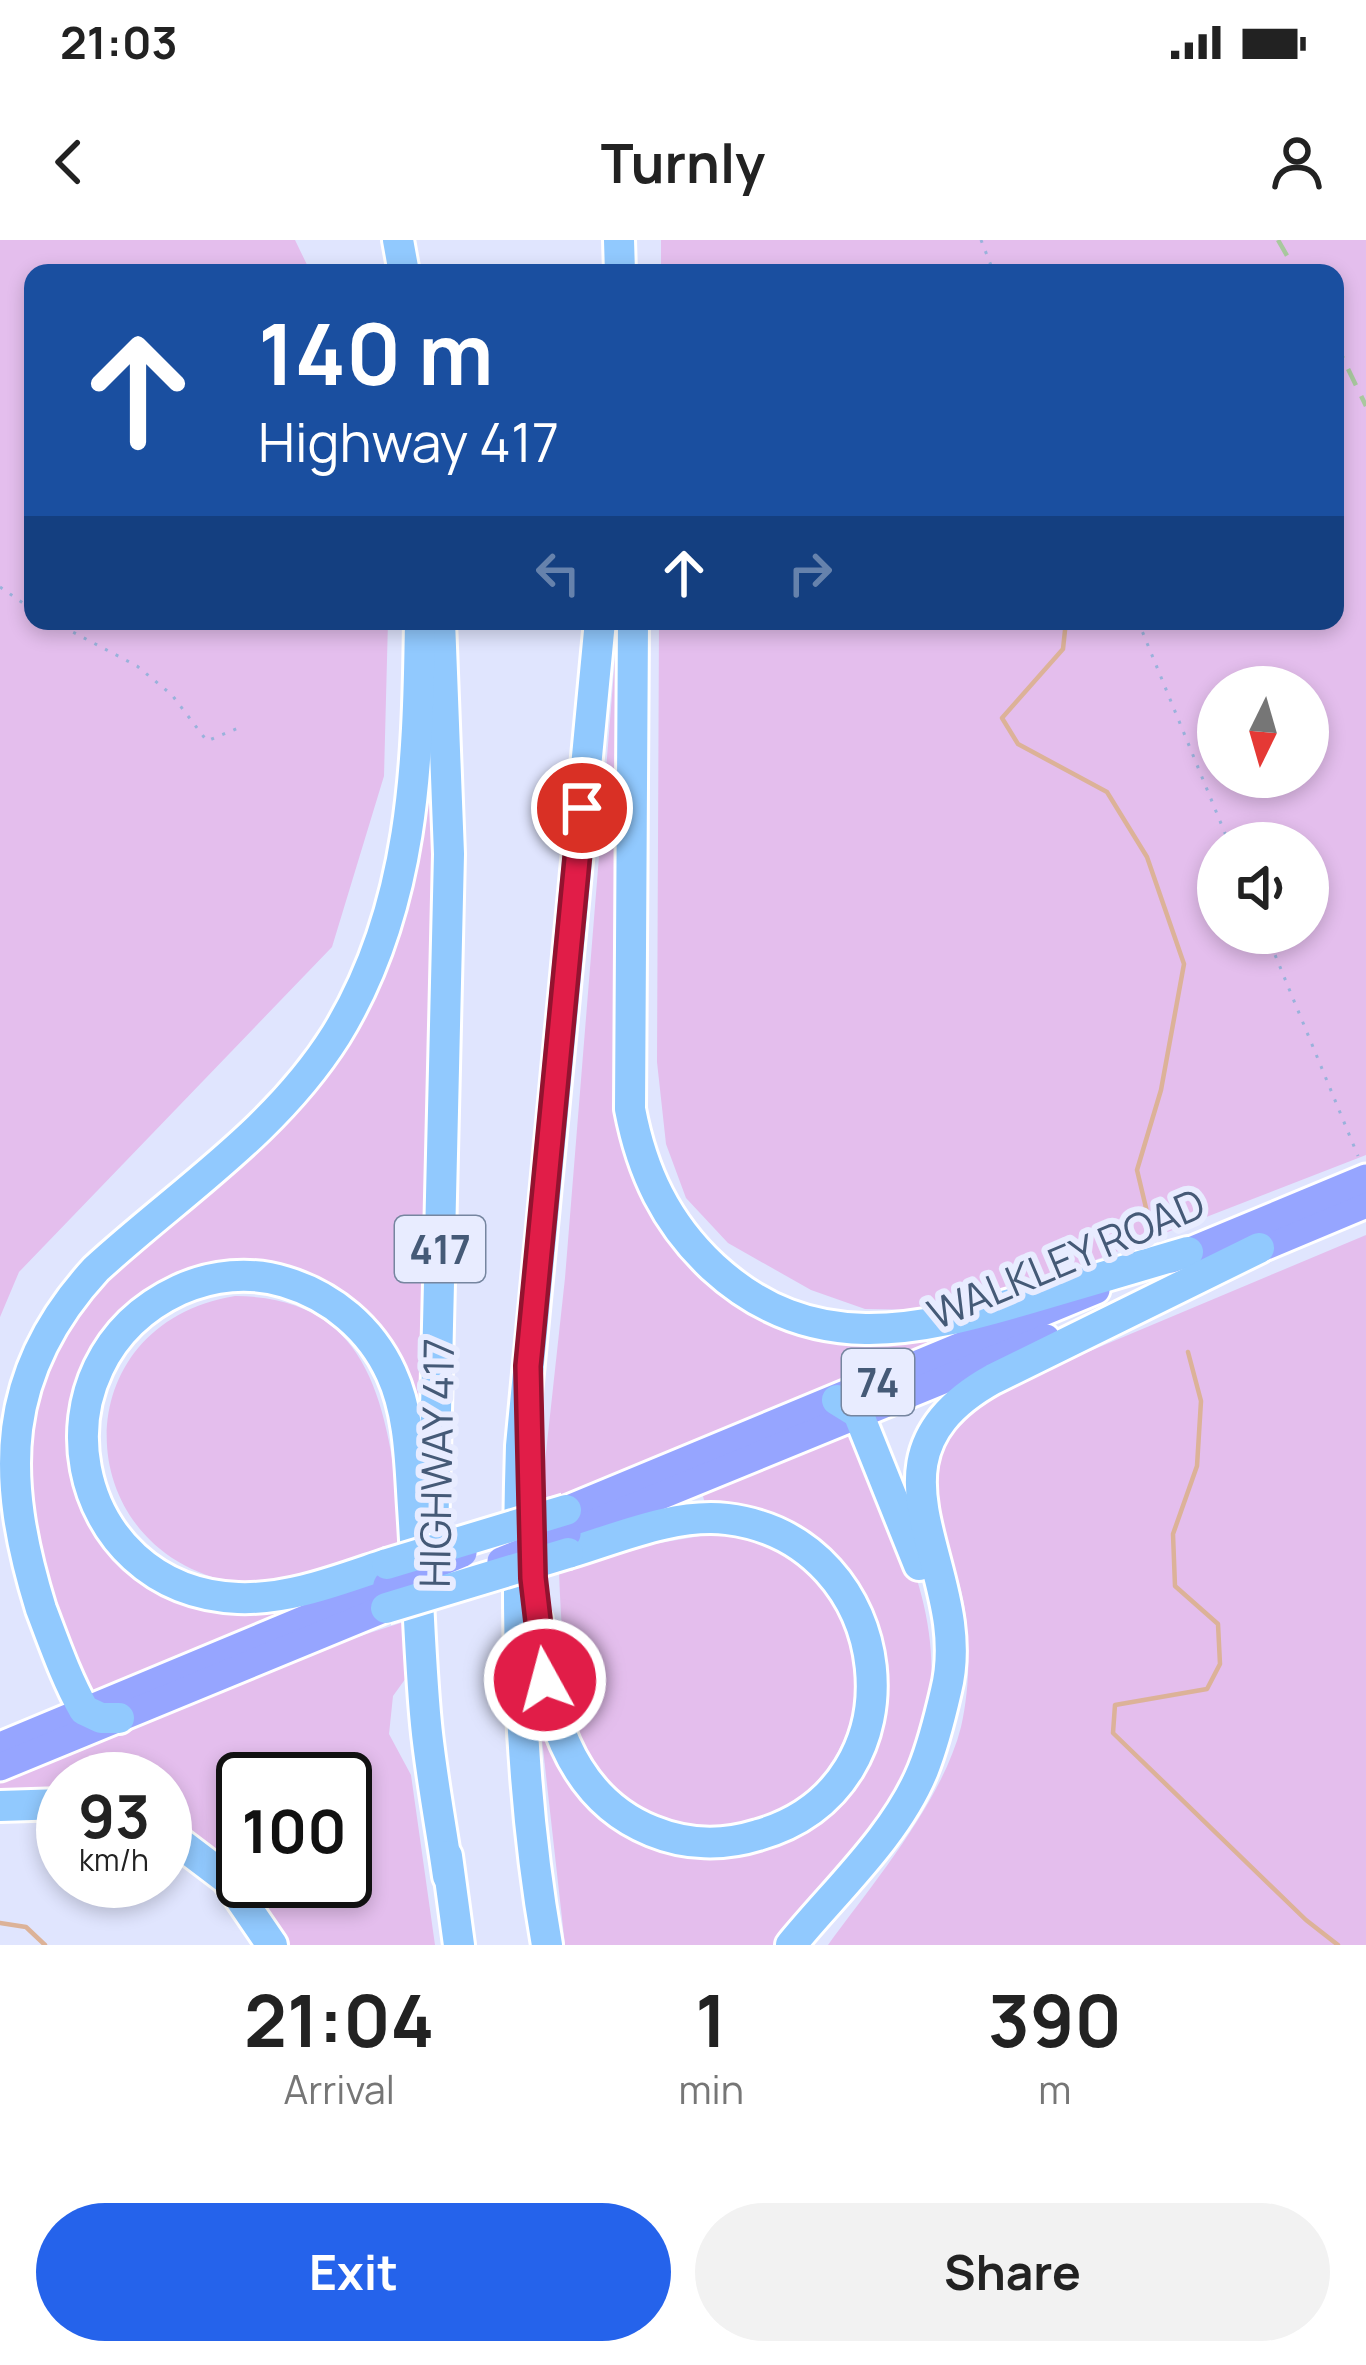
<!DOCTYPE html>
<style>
:root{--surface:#fff;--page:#f2f2f2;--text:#222;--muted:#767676;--accent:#2563eb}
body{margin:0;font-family:Manrope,sans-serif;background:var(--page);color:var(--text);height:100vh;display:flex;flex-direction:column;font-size:45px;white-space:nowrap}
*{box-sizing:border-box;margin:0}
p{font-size:39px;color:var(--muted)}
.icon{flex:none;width:66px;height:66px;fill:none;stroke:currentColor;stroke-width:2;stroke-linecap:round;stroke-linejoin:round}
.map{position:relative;height:1705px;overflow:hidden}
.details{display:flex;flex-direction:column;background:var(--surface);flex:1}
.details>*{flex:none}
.guide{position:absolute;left:24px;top:24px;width:1320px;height:366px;border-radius:24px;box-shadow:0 6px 18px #0003;background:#1a4fa0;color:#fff;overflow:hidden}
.needle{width:78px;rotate:185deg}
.buttons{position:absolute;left:1197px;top:426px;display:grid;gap:24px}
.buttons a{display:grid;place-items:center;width:132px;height:132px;border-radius:50%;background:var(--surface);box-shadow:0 6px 18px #0003;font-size:60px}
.speed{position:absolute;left:36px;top:1512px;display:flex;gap:24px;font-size:60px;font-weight:700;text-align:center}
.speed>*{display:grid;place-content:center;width:156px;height:156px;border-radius:50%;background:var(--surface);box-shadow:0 6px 18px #0003;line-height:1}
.speed small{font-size:30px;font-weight:400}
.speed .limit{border:6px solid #111;border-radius:18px;background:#fff;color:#111}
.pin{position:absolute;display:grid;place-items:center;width:102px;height:102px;color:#fff;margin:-51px;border:6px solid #fff;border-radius:50%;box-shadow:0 3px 12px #0007}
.me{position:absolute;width:132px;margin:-66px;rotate:353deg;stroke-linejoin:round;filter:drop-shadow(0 0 9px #0008)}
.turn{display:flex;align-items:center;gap:42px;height:252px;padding:0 36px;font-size:54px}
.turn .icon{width:156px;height:156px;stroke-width:2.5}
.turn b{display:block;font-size:84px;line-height:102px}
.lanes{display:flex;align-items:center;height:114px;padding:0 36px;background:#0003;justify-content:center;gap:60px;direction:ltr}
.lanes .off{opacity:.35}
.eta{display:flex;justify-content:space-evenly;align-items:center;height:204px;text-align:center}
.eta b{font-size:72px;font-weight:700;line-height:84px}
.button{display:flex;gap:24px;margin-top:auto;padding:24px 36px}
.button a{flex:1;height:138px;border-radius:72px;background:var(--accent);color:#fff;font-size:48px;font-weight:700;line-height:138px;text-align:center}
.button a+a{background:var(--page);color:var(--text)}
.status{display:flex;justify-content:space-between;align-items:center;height:84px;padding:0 60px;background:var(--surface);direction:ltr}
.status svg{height:33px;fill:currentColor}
header{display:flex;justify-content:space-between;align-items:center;height:156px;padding:0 36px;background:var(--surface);font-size:54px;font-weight:700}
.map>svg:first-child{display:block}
</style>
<div class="status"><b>21:03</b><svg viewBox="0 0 49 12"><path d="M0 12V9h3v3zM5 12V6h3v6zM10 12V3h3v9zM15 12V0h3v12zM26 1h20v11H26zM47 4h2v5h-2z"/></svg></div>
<header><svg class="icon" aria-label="back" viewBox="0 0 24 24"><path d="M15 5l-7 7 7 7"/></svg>Turnly<svg class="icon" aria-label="person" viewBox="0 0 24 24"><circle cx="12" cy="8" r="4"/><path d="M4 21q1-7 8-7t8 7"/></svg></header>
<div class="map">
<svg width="1366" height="1705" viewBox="0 0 1366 1705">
<rect width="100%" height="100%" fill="#e0e5fe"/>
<!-- green -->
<g fill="#e4beed" fill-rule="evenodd">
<polygon points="0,0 295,0 311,33 33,33 33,381 388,381 384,536 332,707 19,1032 0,1077"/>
<path d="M661,0h705v915l-299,116 -135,39 -67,-1 -54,-19 -83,-47 -42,-45 -20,-54 -9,-82 2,-441h676v-348h-674zM1218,447h90v90h-90zM1218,603h90v90h-90z"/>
<polygon points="618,381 626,381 621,751 651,965 776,1079 962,1086 967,1095 587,1249 541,1258 565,1038"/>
<polygon points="420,542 433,542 422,1163 409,1164 321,1046 165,1046 75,1178 136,1330 300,1359 304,1367 91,1457 81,1443 17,1268 50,1094 334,814"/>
<path d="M1366,995v710h-538c45,-62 114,-143 133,-218 9,-39 10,-89 2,-128 -10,-51 -51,-117 -15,-168 20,-28 63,-44 92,-59z"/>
<path d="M235,1056c151,1 152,134 170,248 -29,10 -105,44 -131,45 -11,1 -25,-4 -36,-6 -170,-28 -179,-258 -3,-287z"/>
<path d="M853,1188c60,128 123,245 35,378 -32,48 -73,91 -105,139h-218l-25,-223 8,1 58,91 142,34 114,-92 -11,-168 -146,-84 -3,-12z"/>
<path d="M724,1292c42,10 99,35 118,78 49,112 -32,234 -157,215 -33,-6 -71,-30 -90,-58 -30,-41 -34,-145 -36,-196l71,-23z"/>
<path d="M410,1380l1,51 -18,25 -4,38 22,41 24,170h-151l-119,-124v-42h-102v16l-63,4v-19l329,-134zM243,1539h102v102h-102z"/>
</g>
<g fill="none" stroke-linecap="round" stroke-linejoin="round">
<!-- stream -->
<g stroke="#dcb298" stroke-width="4.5">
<polyline points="1066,381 1063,409 1002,478 1018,504 1107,552 1147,617 1184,724 1161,850 1137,930 1147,972"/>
<polyline points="1188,1112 1201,1161 1197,1226 1173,1294 1175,1346 1218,1384 1220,1424 1207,1449 1115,1465 1113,1493 1306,1680 1338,1705"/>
<polyline points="0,1683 26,1687 45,1705"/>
</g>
<!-- major casing -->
<g stroke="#fff" stroke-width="33">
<g id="major">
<polyline points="1242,1016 1366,964"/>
<polyline points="1171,1019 1366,938"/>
<polyline points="566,1270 1096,1050"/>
<polyline points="567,1294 1046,1098"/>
<polyline points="0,1506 387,1345"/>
<polyline points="0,1527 386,1368"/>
</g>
</g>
<!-- highway casing -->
<g stroke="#fff" stroke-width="36">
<g id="highway">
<polyline points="398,0 404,33"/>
<polyline points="619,0 620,33"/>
<path d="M633,381l-3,488c12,63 36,114 83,158 98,90 203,65 318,31 52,-15 105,-31 157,-46"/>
<polyline points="837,1160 858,1173 919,1325"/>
<polyline points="433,1299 449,614 440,381"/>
<path d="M387,1324c-48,16 -98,36 -149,34 -172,-7 -214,-236 -59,-308 33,-15 71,-19 106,-8 47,14 86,47 106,91 19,41 19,89 22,134 5,72 6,145 13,217 5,51 15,102 22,152"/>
<path d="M537,1380c9,84 28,176 115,211 34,14 71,15 106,4 170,-48 141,-295 -31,-316 -53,-6 -109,19 -159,34"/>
<path d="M119,1478h-18l-17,-8c-18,-32 -30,-67 -43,-101 -41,-132 -41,-236 55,-340 83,-76 179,-137 240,-234 78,-127 82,-270 84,-414"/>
<polyline points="0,1566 63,1564"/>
<polyline points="165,1592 227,1639 272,1705"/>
<polyline points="447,1616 459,1705"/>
<path d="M547,1705c-29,-164 -31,-333 -26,-499l79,-825"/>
<path d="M791,1705c44,-54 105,-109 132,-175 10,-25 17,-53 23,-79 31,-122 -102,-229 47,-312l266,-131"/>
</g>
</g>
<!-- path -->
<g stroke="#99b2db" stroke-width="3" stroke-dasharray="3 9" stroke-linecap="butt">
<polyline points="981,0 994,33"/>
<polyline points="0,347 33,370"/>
<polyline points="52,381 137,426 172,455 207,501 243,486"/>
<polyline points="1138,381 1229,603"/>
<polyline points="1266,693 1358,916"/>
</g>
<!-- major -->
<use href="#major" stroke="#96a5ff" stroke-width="27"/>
<!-- highway -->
<use href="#highway" stroke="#91c9fe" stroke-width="30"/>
<!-- rail -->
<g stroke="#a8c89e" stroke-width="4.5" stroke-dasharray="18 12" stroke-linecap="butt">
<polyline points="1278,0 1297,33"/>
<polyline points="1335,102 1366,166"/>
</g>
<!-- major-bridge casing -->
<g stroke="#fff" stroke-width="33" stroke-linecap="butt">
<g id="major-bridge">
<polyline points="501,1321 567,1294"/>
<polyline points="387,1345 463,1313"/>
</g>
</g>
<!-- highway-bridge casing -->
<g stroke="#fff" stroke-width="36" stroke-linecap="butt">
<g id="highway-bridge">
<polyline points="387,1324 566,1270"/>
<polyline points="386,1368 568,1313"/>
</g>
</g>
<!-- major-bridge -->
<use href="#major-bridge" stroke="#96a5ff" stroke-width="27"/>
<!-- highway-bridge -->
<use href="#highway-bridge" stroke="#91c9fe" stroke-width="30"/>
</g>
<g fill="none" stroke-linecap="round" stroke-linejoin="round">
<!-- route casing -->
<g stroke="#92132f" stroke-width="30">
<polyline id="route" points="545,1440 533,1338 528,1126 582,568"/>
</g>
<!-- route -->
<use href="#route" stroke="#e11d48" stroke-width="21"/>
</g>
<g text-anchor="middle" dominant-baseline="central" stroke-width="12" stroke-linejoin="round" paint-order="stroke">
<!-- shield labels -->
<g fill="#e8ecff" stroke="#7686a0" stroke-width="3">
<rect x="395" y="976" width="90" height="66" rx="9"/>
<rect x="842" y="1109" width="72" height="66" rx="9"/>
</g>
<g font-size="39" font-weight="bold" fill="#455a77">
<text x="440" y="1009">417</text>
<text x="878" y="1142">74</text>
</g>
<!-- street labels -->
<g font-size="42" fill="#455a77" stroke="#e8ecff">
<text transform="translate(1066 1018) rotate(-23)">WALKLEY ROAD</text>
<text transform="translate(436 1223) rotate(-89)">HIGHWAY 417</text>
</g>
</g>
</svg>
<div class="buttons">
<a><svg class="needle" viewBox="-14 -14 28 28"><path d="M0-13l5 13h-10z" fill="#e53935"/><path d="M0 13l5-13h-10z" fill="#767676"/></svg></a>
<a><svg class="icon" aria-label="sound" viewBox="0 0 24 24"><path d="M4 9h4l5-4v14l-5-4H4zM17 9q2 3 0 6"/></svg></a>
</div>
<div class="speed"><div>93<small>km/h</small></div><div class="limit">100</div></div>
<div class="pin" style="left:582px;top:568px;background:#d93025"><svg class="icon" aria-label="arrive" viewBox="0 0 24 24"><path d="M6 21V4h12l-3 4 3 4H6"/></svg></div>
<svg class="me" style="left:545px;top:1440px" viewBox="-20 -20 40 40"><circle r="17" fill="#e11d48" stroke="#fff" stroke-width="3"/><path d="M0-11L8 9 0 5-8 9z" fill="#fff"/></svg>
<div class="guide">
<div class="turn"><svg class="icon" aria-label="ahead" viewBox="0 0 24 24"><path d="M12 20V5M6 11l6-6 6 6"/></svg><div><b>140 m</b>Highway 417</div></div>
<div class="lanes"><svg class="icon off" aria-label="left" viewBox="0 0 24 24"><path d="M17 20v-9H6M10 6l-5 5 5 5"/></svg><svg class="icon" aria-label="ahead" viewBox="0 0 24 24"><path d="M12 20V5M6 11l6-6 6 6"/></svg><svg class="icon off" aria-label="right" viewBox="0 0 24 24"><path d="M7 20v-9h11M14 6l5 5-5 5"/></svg></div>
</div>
</div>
<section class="details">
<div class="eta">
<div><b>21:04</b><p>Arrival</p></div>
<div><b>1</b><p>min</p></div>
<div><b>390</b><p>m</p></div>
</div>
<div class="button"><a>Exit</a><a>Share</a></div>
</section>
